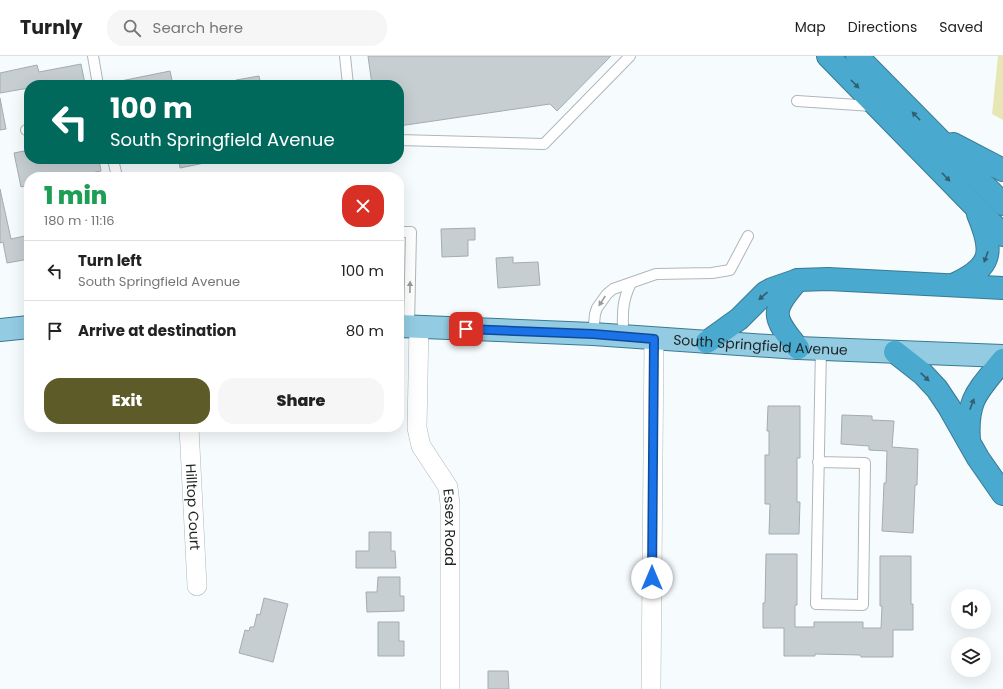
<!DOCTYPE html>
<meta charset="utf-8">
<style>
:root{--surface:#fff;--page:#f6f6f6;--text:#222;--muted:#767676;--line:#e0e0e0;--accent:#5d5c29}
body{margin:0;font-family:Poppins,sans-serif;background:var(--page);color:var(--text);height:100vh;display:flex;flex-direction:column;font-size:15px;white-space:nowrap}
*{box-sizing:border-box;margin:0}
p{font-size:13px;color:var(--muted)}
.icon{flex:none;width:22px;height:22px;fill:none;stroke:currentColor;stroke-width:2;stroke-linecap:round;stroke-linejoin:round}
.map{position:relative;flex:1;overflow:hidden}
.panel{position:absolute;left:24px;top:116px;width:380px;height:260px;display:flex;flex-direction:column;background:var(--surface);border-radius:16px;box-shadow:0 4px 16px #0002}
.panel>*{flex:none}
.banner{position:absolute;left:24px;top:24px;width:380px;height:84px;border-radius:16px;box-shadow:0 4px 16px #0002;background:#00695c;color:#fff;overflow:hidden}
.fabs{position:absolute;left:951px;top:533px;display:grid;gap:8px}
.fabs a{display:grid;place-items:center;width:40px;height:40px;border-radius:50%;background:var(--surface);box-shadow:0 4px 16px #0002;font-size:20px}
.pin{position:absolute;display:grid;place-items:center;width:34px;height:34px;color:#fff;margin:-17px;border-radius:8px;box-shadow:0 2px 6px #0006}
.me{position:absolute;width:44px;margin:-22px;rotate:0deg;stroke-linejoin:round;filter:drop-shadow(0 0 3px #0008)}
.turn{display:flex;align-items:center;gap:14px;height:84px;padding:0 20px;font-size:18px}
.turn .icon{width:52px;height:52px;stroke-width:2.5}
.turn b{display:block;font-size:28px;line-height:34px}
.round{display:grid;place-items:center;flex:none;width:42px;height:42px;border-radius:16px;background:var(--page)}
.headline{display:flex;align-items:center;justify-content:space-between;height:68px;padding:0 20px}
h1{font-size:24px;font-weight:800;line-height:30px;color:#1e9e55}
.action{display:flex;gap:8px;margin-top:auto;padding:8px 20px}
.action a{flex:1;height:46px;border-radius:16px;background:var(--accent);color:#fff;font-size:16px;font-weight:800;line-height:46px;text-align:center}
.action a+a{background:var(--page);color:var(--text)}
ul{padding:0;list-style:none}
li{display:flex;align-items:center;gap:12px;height:60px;padding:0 20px;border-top:1px solid var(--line)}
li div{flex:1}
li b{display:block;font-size:15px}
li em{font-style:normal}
header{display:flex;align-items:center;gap:24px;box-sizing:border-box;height:56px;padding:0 20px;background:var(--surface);border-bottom:1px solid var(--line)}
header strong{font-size:19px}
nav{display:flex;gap:22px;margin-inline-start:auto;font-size:14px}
.search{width:280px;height:36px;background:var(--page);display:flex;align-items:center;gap:10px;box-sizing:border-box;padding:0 14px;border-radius:16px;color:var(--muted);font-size:15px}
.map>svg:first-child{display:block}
</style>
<header>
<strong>Turnly</strong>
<div class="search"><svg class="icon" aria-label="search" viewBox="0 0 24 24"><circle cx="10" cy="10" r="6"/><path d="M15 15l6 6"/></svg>Search here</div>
<nav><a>Map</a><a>Directions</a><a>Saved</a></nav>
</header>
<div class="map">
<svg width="1003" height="633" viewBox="0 0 1003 633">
<rect width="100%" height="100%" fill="#f6fcfe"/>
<!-- green -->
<polygon fill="#e7e7b6" points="998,0 1003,0 1003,64 992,58"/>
<!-- building -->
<g fill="#c6ced2" stroke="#a4acb0">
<polygon points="368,0 611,0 557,55 550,48 399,70 399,29 372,29"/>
<polygon points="81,8 85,28 29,29 29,32 0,37 0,17 37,9 39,16"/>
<polygon points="170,15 173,29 111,29 111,27"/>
<polygon points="259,20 261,29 237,29 236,24"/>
<polygon points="0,42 6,73 0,74"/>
<polygon points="29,94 29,103 99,103 101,115 71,121 29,121 29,129 21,131 14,97"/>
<polygon points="179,103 224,103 180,112"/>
<polygon points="329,118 391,121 328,121"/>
<polygon points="0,133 11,183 29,179 29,203 7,207 3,186 0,187"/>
<polygon points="475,172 475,184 468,184 468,200 442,201 441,173"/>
<polygon points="513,201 513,207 538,206 540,229 498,232 496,202"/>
<polygon points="399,202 401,202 402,233 399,233"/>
<polygon points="768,350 800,350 800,402 797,402 797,446 800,446 799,478 769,478 770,448 765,448 765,399 769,399 769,375 767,375"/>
<polygon points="842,359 872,360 872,364 894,365 892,391 918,393 917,429 915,429 913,477 882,475 884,427 886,427 887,395 869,394 869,390 841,388"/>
<polygon points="369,476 391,476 391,495 395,495 396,512 356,512 356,495 369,495"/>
<polygon points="766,498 797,498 797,549 795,549 795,571 814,571 814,566 863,566 863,572 881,572 882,550 880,550 880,500 911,500 911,548 913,548 913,574 893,574 893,601 861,601 860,599 815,598 815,600 784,600 784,572 763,572 763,547 765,547"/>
<polygon points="378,521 400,521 400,540 404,540 404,555 367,556 366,536 377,536"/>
<polygon points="264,542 288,548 273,606 239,597 245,574 249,575 250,571 254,571 257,558 260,559"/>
<polygon points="378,566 399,566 399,585 404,585 404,600 378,600"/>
<polygon points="488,615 508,615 509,633 488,633"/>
</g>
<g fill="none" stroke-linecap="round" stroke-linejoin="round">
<!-- lane casing -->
<g stroke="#afb7bb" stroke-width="12">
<g id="lane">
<polyline points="93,0 98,29"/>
<polyline points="345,0 348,29"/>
<polyline points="797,45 872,50"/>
<polyline points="26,74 29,73"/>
<polyline points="399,84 544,88 630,0"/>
<polyline points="113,103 117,121"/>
<polyline points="399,176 411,176 409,270"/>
<polyline points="593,278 595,258 597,252 607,238 613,233 656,218 712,217 730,214 748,180"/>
<path d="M623,280c0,-21 -2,-33 8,-53"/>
<polyline points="818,406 865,407 863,549 816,548 821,292"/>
</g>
</g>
<!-- street casing -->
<g stroke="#afb7bb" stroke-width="20">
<g id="street">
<path id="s1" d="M419,270l-2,102 4,18 27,41 2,17v185"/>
<path id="s2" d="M189,371l8,159"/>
<polyline points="651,633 654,283"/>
</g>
</g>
<!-- primary casing -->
<g stroke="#3a7a92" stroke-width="24">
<g id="primary">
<path id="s3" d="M399,270l194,8 205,14 205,8"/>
<polyline points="0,274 29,271"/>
</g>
</g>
<!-- highway casing -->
<g stroke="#3a7a92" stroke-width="24">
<g id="highway">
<polyline points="828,0 1003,179"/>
<polyline points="857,0 1003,148"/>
<polyline points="953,88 1003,114"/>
<path d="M798,224c-28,31 -26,37 0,68"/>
<path d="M953,229c40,-18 41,-33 25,-71"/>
<polyline points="707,286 739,263 765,237 772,233 798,224 828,223 1003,232"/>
<polyline points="895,296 923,318 937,333 949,351 978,402 1003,438"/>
<path d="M969,385c-3,-42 9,-50 34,-81"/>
</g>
</g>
<!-- lane -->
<use href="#lane" stroke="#fff" stroke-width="10"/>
<!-- street -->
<use href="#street" stroke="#fff" stroke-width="19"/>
<!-- primary -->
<use href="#primary" stroke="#92cbe2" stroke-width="22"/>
<!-- highway -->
<use href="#highway" stroke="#49a9ce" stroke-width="22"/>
</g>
<!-- one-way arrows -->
<defs><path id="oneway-solid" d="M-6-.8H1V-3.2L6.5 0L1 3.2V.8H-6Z"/></defs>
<g fill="#325f70">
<use href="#oneway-solid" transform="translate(855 28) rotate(46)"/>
<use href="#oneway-solid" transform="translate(916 60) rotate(-134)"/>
<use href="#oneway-solid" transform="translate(946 121) rotate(46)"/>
<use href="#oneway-solid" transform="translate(986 201) rotate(110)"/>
<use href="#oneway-solid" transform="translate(763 240) rotate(139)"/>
<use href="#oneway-solid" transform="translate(925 321) rotate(44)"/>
<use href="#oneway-solid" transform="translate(972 348) rotate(-70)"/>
</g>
<g fill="#9a9c9c">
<use href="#oneway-solid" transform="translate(410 231) rotate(-89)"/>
<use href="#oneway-solid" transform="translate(602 245) rotate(123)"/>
</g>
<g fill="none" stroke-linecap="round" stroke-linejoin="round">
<!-- route casing -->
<g stroke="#114b97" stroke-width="10">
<polyline id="route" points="466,273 593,278 654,283 652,522"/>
</g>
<!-- route -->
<use href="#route" stroke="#1a73e8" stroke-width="7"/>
</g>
<g text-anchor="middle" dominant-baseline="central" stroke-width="3.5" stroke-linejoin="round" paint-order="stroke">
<!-- street labels -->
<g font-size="14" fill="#1f2223" stroke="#f6fcfe">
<text stroke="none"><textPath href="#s3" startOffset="362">South Springfield Avenue</textPath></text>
<text stroke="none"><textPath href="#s2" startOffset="80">Hilltop Court</textPath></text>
<text stroke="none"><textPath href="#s1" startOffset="210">Essex Road</textPath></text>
</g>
</g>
</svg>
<div class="fabs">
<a><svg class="icon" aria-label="sound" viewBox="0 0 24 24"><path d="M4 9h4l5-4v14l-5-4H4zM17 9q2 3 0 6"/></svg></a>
<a><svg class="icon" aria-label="layers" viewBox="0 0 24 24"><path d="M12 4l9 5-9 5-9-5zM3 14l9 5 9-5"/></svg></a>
</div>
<div class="pin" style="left:466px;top:273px;background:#d93025"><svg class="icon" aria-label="arrive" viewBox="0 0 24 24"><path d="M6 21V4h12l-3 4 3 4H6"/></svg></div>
<svg class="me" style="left:652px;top:522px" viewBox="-20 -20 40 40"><circle r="19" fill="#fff"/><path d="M0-13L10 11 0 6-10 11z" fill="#1a73e8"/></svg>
<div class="banner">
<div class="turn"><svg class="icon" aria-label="left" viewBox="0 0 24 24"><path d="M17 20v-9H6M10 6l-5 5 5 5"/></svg><div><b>100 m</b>South Springfield Avenue</div></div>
</div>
<section class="panel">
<div class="headline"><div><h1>1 min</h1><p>180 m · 11:16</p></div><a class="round" style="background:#d93025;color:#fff"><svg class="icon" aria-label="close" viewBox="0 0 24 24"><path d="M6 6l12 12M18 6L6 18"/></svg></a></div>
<ul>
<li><svg class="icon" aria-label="left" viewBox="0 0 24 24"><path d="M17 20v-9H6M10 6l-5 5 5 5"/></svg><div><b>Turn left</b><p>South Springfield Avenue</p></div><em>100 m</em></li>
<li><svg class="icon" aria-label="arrive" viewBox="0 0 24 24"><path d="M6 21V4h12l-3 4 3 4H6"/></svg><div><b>Arrive at destination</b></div><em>80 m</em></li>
</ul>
<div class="action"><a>Exit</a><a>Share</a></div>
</section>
</div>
